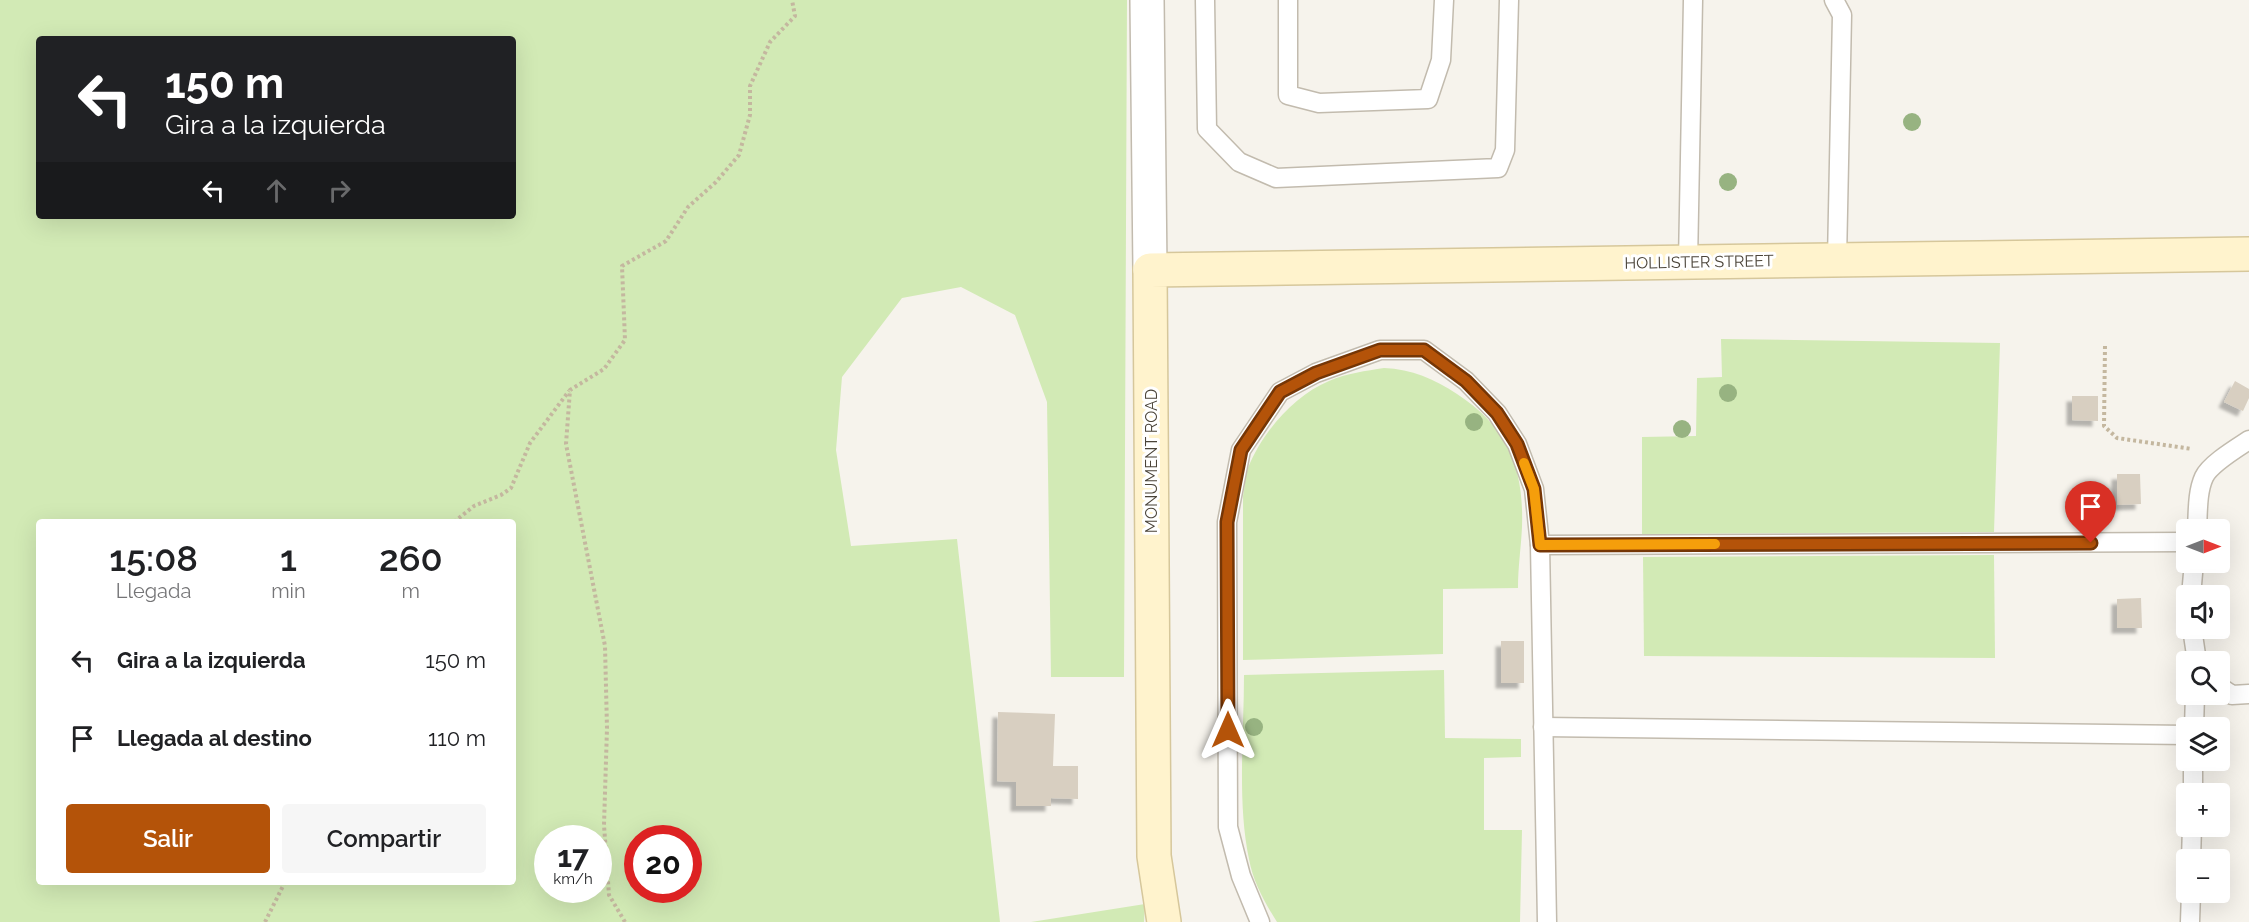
<!DOCTYPE html>
<html lang="es">
<meta charset="utf-8">
<style>
:root{--surface:#fff;--page:#f6f6f6;--text:#202124;--muted:#757577;--accent:#b45309}
body{margin:0;font-family:Raleway,sans-serif;background:var(--page);color:var(--text);height:100vh;display:flex;flex-direction:column;font-size:22px;white-space:nowrap}
*{box-sizing:border-box;margin:0}
p{font-size:20px;color:var(--muted)}
.icon{flex:none;width:33px;height:33px;fill:none;stroke:currentColor;stroke-width:2;stroke-linecap:round;stroke-linejoin:round}
.map{position:relative;flex:1;overflow:hidden}
.drawer{position:absolute;left:36px;top:519px;width:480px;height:366px;display:flex;flex-direction:column;background:var(--surface);border-radius:6px;box-shadow:0 6px 24px #0002}
.drawer>*{flex:none}
.hud{position:absolute;left:36px;top:36px;width:480px;height:183px;border-radius:6px;box-shadow:0 6px 24px #0002;background:#202124;color:#fff;overflow:hidden}
.needle{width:39px;rotate:90deg}
.tools{position:absolute;left:2176px;top:519px;display:grid;gap:12px}
.tools a{display:grid;place-items:center;width:54px;height:54px;border-radius:6px;background:var(--surface);box-shadow:0 6px 24px #0002;font-size:30px}
.speed{position:absolute;left:534px;top:825px;display:flex;gap:12px;font-size:30px;font-weight:700;text-align:center}
.speed>*{display:grid;place-content:center;width:78px;height:78px;border-radius:50%;background:var(--surface);box-shadow:0 6px 24px #0002;line-height:1}
.speed small{font-size:15px;font-weight:400}
.speed .limit{border:9px solid #d22;background:#fff;color:#111}
.pin{position:absolute;display:grid;place-items:center;width:51px;height:51px;color:#fff;margin:-62px -26px;border-radius:50% 50% 50% 0;rotate:-45deg;box-shadow:0 0 6px #0007}
.pin .icon{rotate:45deg}
.me{position:absolute;width:66px;margin:-33px;rotate:0deg;stroke-linejoin:round;filter:drop-shadow(0 0 4px #0008)}
.turn{display:flex;align-items:center;gap:21px;height:126px;padding:0 30px;font-size:27px}
.turn .icon{width:78px;height:78px;stroke-width:2.5}
.turn b{display:block;font-size:42px;line-height:51px}
.lanes{display:flex;align-items:center;height:57px;padding:0 30px;background:#0003;justify-content:center;gap:30px;direction:ltr}
.lanes .off{opacity:.35}
.eta{display:flex;justify-content:space-evenly;align-items:center;height:102px;text-align:center}
.eta b{font-size:36px;font-weight:600;line-height:42px}
.action{display:flex;gap:12px;margin-top:auto;padding:12px 30px}
.action a{flex:1;height:69px;border-radius:6px;background:var(--accent);color:#fff;font-size:24px;font-weight:600;line-height:69px;text-align:center}
.action a+a{background:var(--page);color:var(--text)}
ul{padding:0;list-style:none}
li{display:flex;align-items:center;gap:18px;height:78px;padding:0 30px}
li div{flex:1}
li b{display:block;font-size:22px}
li em{font-style:normal}
.map>svg:first-child{display:block}
</style>
<div class="map">
<svg width="2249" height="922" viewBox="0 0 2249 922">
<defs>
<filter id="shadow"><feDropShadow dx="-5.5" dy="5.5" stdDeviation="1.5" flood-color="#0004"/></filter>
</defs>
<rect width="100%" height="100%" fill="#f6f3ec"/>
<!-- green -->
<g fill="#d2eab5" fill-rule="evenodd">
<path d="M0,0h1127l-3,677h-73l-4,-275 -32,-87 -54,-28 -59,11 -60,79 -6,73 15,96 106,-7 43,383h-1000zM39,39h474v177h-474zM39,522h474v360h-474zM548,838h50v52h-50zM688,838v52h-50v-52z"/>
<polygon points="1721,339 2000,343 1994,532 1642,534 1642,437 1696,436 1697,378 1722,377"/>
<path d="M1384,368c28,1 50,11 73,26 51,33 67,74 65,133 -1,21 -4,40 -4,61l-75,1v65l-200,6v-164c2,-9 2,-19 5,-28 14,-35 45,-72 81,-87 18,-8 37,-10 55,-13z"/>
<polygon points="1994,555 1995,658 1644,656 1643,557"/>
<path d="M1444,670l1,68 76,1v18l-37,1v72h38l-2,92h-243c-12,-19 -24,-40 -28,-63 -12,-57 -5,-125 -5,-184z"/>
<polygon points="1145,904 1144,922 1031,922"/>
</g>
<!-- building -->
<g fill="#d8cfc1" filter="url(#shadow)">
<polygon points="2235,381 2249,389 2249,398 2243,411 2224,402"/>
<polygon points="2072,396 2098,396 2098,421 2072,420"/>
<polygon points="2117,474 2140,474 2141,504 2117,505"/>
<polygon points="2141,598 2142,628 2117,628 2117,599"/>
<rect x="1501" y="641" width="23" height="42"/>
<polygon points="998,712 1055,714 1053,766 1078,766 1078,799 1051,798 1051,806 1016,806 1016,782 997,781"/>
</g>
<g fill="none" stroke-linecap="round" stroke-linejoin="round">
<!-- lane casing -->
<g stroke="#c2bbae" stroke-width="21">
<g id="lane">
<polyline points="1205,0 1207,129 1239,162 1276,178 1498,168 1505,150 1509,0"/>
<polyline points="1288,0 1288,95 1319,103 1428,99 1441,60 1444,0"/>
<polyline points="1834,0 1842,15 1837,260"/>
<polyline points="1688,263 1693,0"/>
<path d="M2197,530c1,-17 0,-38 7,-53 6,-13 33,-29 45,-37"/>
<polyline points="1540,545 2187,542"/>
<polyline points="2191,596 2194,562"/>
<polyline points="2192,628 2196,655 2200,662"/>
<polyline points="2220,687 2232,695 2249,694"/>
<polyline points="1543,727 2187,735"/>
<polyline points="2194,728 2195,694"/>
<polyline points="2193,794 2193,760"/>
<polyline points="2191,860 2192,826"/>
<polyline points="1260,922 1241,876 1228,827 1227,522 1241,450 1280,392 1316,373 1380,350 1424,350 1466,381 1497,413 1517,444 1534,489 1540,545 1547,922"/>
<polyline points="2190,922 2191,892"/>
</g>
</g>
<!-- street casing -->
<g stroke="#c2bbae" stroke-width="36">
<polyline id="street" points="1147,0 1150,270"/>
</g>
<!-- secondary casing -->
<g stroke="#d6c79b" stroke-width="36">
<polyline id="secondary" points="1164,922 1154,856 1150,270 2249,254"/>
</g>
<!-- path -->
<g stroke="#c4b79f" stroke-width="4" stroke-dasharray="3 3" stroke-linecap="butt">
<polyline points="2105,346 2104,426 2117,438 2192,449"/>
<polyline points="454,522 474,506 501,495 511,488 530,443 569,391"/>
<polyline points="265,922 285,882"/>
<polyline points="625,922 609,895 604,825 607,728 605,646 566,444 570,390 604,369 625,340 622,266 666,241 688,207 716,182 739,155 750,115 750,86 770,42 795,16 792,0"/>
</g>
<!-- lane -->
<use href="#lane" stroke="#fff" stroke-width="18"/>
<!-- street -->
<use href="#street" stroke="#fff" stroke-width="33"/>
<!-- secondary -->
<use href="#secondary" stroke="#fff3cd" stroke-width="33"/>
</g>
<!-- trees -->
<g fill="#97b381">
<circle cx="1912" cy="122" r="9"/>
<circle cx="1728" cy="182" r="9"/>
<circle cx="1728" cy="393" r="9"/>
<circle cx="1474" cy="422" r="9"/>
<circle cx="1682" cy="429" r="9"/>
<circle cx="1254" cy="727" r="9"/>
</g>
<g fill="none" stroke-linecap="round" stroke-linejoin="round">
<!-- route casing -->
<g stroke="#753606" stroke-width="15">
<polyline id="route" points="1228,730 1227,522 1241,450 1280,392 1316,373 1380,350 1424,350 1466,381 1497,413 1517,444 1534,489 1540,545 2091,543"/>
</g>
<!-- route -->
<use href="#route" stroke="#b45309" stroke-width="10"/>
<!-- slow -->
<polyline stroke="#f59e0b" stroke-width="10" points="1524,463 1534,489 1540,545 1715,544"/>
</g>
<g text-anchor="middle" dominant-baseline="central" stroke-width="6" stroke-linejoin="round" paint-order="stroke">
<!-- street labels -->
<g font-size="16" fill="#4b4439" stroke="#fff">
<text transform="translate(1699 262) rotate(-1)">HOLLISTER STREET</text>
<text transform="translate(1151 461) rotate(-90)">MONUMENT ROAD</text>
</g>
</g>
</svg>
<div class="tools">
<a><svg class="needle" viewBox="-14 -14 28 28"><path d="M0-13l5 13h-10z" fill="#e53935"/><path d="M0 13l5-13h-10z" fill="#757577"/></svg></a>
<a><svg class="icon" aria-label="sound" viewBox="0 0 24 24"><path d="M4 9h4l5-4v14l-5-4H4zM17 9q2 3 0 6"/></svg></a>
<a><svg class="icon" aria-label="search" viewBox="0 0 24 24"><circle cx="10" cy="10" r="6"/><path d="M15 15l6 6"/></svg></a>
<a><svg class="icon" aria-label="layers" viewBox="0 0 24 24"><path d="M12 4l9 5-9 5-9-5zM3 14l9 5 9-5"/></svg></a>
<a>+</a>
<a>−</a>
</div>
<div class="speed"><div>17<small>km/h</small></div><div class="limit">20</div></div>
<div class="pin" style="left:2091px;top:543px;background:#d93025"><svg class="icon" aria-label="arrive" viewBox="0 0 24 24"><path d="M6 21V4h12l-3 4 3 4H6"/></svg></div>
<svg class="me" style="left:1228px;top:730px" viewBox="-20 -20 40 40"><path d="M0-17L14 15 0 8-14 15z" fill="#b45309" stroke="#fff" stroke-width="4"/></svg>
<div class="hud">
<div class="turn"><svg class="icon" aria-label="left" viewBox="0 0 24 24"><path d="M17 20v-9H6M10 6l-5 5 5 5"/></svg><div><b>150 m</b>Gira a la izquierda</div></div>
<div class="lanes"><svg class="icon" aria-label="left" viewBox="0 0 24 24"><path d="M17 20v-9H6M10 6l-5 5 5 5"/></svg><svg class="icon off" aria-label="ahead" viewBox="0 0 24 24"><path d="M12 20V5M6 11l6-6 6 6"/></svg><svg class="icon off" aria-label="right" viewBox="0 0 24 24"><path d="M7 20v-9h11M14 6l5 5-5 5"/></svg></div>
</div>
<section class="drawer">
<div class="eta">
<div><b>15:08</b><p>Llegada</p></div>
<div><b>1</b><p>min</p></div>
<div><b>260</b><p>m</p></div>
</div>
<ul>
<li><svg class="icon" aria-label="left" viewBox="0 0 24 24"><path d="M17 20v-9H6M10 6l-5 5 5 5"/></svg><div><b>Gira a la izquierda</b></div><em>150 m</em></li>
<li><svg class="icon" aria-label="arrive" viewBox="0 0 24 24"><path d="M6 21V4h12l-3 4 3 4H6"/></svg><div><b>Llegada al destino</b></div><em>110 m</em></li>
</ul>
<div class="action"><a>Salir</a><a>Compartir</a></div>
</section>
</div>
